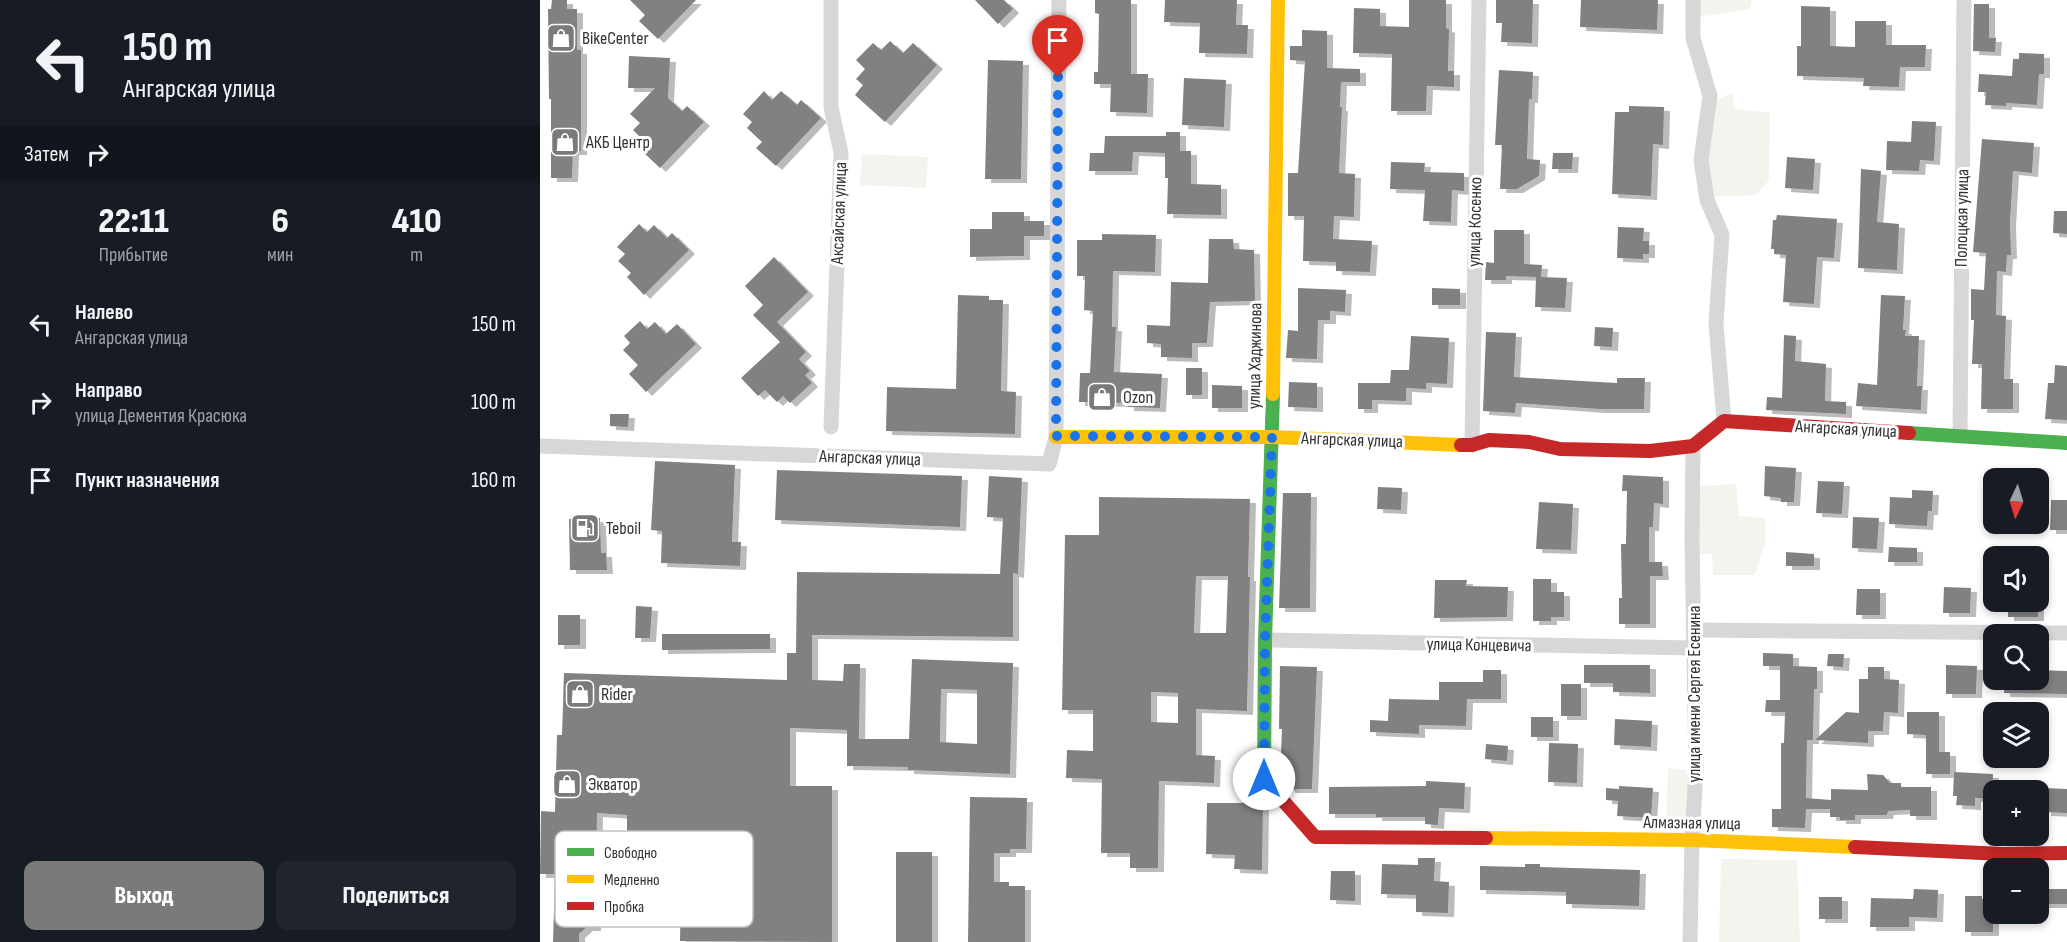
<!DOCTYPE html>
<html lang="ru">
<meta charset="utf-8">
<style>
:root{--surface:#171b24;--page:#20242c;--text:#f1f3f6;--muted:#9ea1a6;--accent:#7a7a7a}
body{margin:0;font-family:"Sofia Sans Condensed",sans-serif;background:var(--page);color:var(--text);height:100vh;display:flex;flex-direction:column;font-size:22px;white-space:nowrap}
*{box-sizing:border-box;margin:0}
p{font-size:20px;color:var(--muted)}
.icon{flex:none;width:33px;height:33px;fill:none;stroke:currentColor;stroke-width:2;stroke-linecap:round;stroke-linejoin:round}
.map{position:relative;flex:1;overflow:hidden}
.details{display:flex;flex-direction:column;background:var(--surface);width:540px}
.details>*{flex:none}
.guide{background:#171b24;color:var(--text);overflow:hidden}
.needle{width:39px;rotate:184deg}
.buttons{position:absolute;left:1443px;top:468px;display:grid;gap:12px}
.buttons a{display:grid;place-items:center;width:66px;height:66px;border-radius:12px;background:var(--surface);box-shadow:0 3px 9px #0003;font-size:30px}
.pin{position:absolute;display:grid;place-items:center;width:51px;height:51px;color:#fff;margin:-62px -26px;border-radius:50% 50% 50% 0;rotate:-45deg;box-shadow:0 0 6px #0007}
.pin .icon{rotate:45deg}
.me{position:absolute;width:66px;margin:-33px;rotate:0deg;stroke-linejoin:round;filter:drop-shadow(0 0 4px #0008)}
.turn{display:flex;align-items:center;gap:21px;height:126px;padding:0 24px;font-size:27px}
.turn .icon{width:78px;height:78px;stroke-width:2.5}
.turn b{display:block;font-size:42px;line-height:51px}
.then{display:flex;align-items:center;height:57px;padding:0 24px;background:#0003;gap:12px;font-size:22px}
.eta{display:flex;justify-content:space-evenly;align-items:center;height:102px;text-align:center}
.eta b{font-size:36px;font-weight:800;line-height:42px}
.cta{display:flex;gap:12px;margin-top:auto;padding:12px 24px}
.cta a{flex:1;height:69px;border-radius:12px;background:var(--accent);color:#fff;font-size:24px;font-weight:800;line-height:69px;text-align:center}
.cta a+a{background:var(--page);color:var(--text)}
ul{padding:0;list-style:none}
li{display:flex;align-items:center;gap:18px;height:78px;padding:0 24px}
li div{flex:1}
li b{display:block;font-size:22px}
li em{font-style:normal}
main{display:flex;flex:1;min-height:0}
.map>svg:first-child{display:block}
</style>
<main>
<section class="details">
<div class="guide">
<div class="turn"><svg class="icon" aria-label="left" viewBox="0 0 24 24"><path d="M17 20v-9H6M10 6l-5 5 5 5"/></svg><div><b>150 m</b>Ангарская улица</div></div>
<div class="then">Затем<svg class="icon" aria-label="right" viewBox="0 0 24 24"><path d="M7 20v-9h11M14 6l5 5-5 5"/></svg></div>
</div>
<div class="eta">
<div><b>22:11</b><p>Прибытие</p></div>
<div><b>6</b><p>мин</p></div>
<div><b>410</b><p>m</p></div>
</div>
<ul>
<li><svg class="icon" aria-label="left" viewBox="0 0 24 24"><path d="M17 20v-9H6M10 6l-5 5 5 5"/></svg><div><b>Налево</b><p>Ангарская улица</p></div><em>150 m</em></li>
<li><svg class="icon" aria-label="right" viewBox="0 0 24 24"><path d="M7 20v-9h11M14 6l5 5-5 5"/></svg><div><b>Направо</b><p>улица Дементия Красюка</p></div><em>100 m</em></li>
<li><svg class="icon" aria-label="arrive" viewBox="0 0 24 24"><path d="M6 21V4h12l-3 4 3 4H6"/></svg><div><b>Пункт назначения</b></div><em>160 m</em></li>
</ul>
<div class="cta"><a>Выход</a><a>Поделиться</a></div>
</section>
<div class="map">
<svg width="1527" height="942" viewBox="0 0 1527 942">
<defs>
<filter id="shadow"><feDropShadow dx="6" dy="4" stdDeviation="0" flood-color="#0004"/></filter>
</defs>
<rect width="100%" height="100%" fill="#fff"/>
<!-- green -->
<g fill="#f1f5ed">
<polygon points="1158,0 1212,0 1210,9 1158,17"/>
<polygon points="1193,93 1195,109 1230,113 1229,180 1216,195 1171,197 1164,156 1174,101"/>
<polygon points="322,154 388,157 386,188 320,185"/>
<polygon points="1196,484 1199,516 1225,518 1226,540 1215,575 1173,575 1172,554 1156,554 1156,486"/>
<polygon points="1128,768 1146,770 1150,784 1149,830 1126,829"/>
<polygon points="1181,859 1257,860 1260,942 1179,942"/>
</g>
<!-- building -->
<g fill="#818181" fill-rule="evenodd" filter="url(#shadow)">
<polygon points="12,0 27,0 27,9 37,9 37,50 41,50 41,151 33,151 32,178 11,178 11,99 9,99 8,9 11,9"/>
<polygon points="90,0 156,0 118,39 99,21 105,15"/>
<polygon points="435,0 464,0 473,9 458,24"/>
<polygon points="555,0 591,0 591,74 608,74 607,113 570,112 571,84 554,84 554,72 558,72 559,14 555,13"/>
<polygon points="625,0 697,0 696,25 708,25 707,54 659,53 660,23 624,22"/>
<polygon points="869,0 906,0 906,28 909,29 908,71 914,71 914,87 887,86 886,111 851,111 852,54 813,53 814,8 840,9 840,26 869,27"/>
<polygon points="956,0 993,0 992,43 961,42 962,23 956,23"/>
<polygon points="1041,0 1118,0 1117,30 1040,27"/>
<polygon points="1434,4 1449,4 1449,38 1456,38 1455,52 1433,51"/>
<polygon points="1261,6 1290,7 1290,46 1315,47 1315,21 1346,21 1346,45 1386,45 1385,67 1360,67 1359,87 1323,86 1324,78 1257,76 1257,46 1261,46"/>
<polygon points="762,30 787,31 787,68 820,69 820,82 801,82 800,107 802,107 799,173 815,174 814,217 794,216 793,239 832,241 830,272 796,271 796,262 763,261 764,216 748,216 748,173 758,173 765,61 750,60 750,46 762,46"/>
<polygon points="350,41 363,53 373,43 397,65 345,122 315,95 323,85 316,79 325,69 316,60 333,43 341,50"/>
<polygon points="1479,53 1504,54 1504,74 1499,74 1497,105 1466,103 1466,106 1445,105 1446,92 1438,92 1439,74 1472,76 1473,59 1479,59"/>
<polygon points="89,56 130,58 128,98 142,111 147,106 164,122 120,168 102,151 108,145 93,130 100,123 90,114 115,88 88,88"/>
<polygon points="448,60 483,61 481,179 445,179"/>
<polygon points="959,70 993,72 992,99 989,99 987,159 1000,160 999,176 977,189 960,189 962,145 955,145"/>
<polygon points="644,78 686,80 684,127 642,125"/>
<polygon points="224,91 232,100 241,91 257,105 261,100 281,118 236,166 216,148 222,142 207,128 212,122 203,114"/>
<polygon points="1089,106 1124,107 1123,145 1113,144 1111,196 1072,194 1075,112 1089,112"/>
<polygon points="1372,121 1396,122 1394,161 1380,160 1379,171 1346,170 1347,141 1371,142"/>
<polygon points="626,132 640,132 640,151 651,151 651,184 681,185 681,215 627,214 628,178 625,178 625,153 593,152 592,171 549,171 550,153 564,153 565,136 626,136"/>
<polygon points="1442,139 1494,143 1492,173 1473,171 1470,222 1471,255 1467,255 1466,272 1457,271 1456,315 1466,316 1464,379 1473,379 1473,409 1441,409 1442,364 1432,364 1434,320 1431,320 1431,289 1444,290 1446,253 1433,252"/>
<polygon points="1013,153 1033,153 1032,169 1012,169"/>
<polygon points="1247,157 1275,159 1273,190 1245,188"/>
<polygon points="851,162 885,163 884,172 924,173 924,191 912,190 911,222 883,221 885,190 850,189"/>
<polygon points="1321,169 1341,171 1337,222 1359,224 1357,270 1318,268"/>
<polygon points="1514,211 1527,211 1527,234 1513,233"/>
<polygon points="452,212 484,212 484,221 504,221 504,236 484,236 484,256 430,257 430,229 452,229"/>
<polygon points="1237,215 1297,219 1294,258 1277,257 1274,304 1243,302 1246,255 1234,254 1234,249 1231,249 1233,220 1236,220"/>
<polygon points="99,224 107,232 114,225 127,238 132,233 149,250 104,295 87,277 91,273 78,261 85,254 77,247"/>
<polygon points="1078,227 1104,228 1103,241 1109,241 1109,254 1103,254 1103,259 1077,258"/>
<polygon points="954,230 984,230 984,264 1002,265 1001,277 1027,278 1025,308 995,307 996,277 966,276 966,280 945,280 946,262 954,263"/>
<polygon points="562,234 616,235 615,272 573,271 572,327 576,327 574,372 622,374 620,408 588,407 588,403 539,402 540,373 550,373 553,311 544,310 545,276 537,276 537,240 562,240"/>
<polygon points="669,239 693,239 694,249 714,250 715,301 670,302 667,343 652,343 652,358 621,357 621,344 607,343 607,325 630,326 631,282 668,283"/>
<polygon points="234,257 268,292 237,322 266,352 259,359 270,371 265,375 272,383 250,403 243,396 237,402 225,390 218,396 201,378 240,342 213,315 223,305 205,286"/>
<polygon points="758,288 806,290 805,312 790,311 790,320 778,320 777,359 746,358 748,330 758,331"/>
<polygon points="892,288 920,289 920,305 892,305"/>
<polygon points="418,295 449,296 449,300 463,300 461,391 476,392 475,434 346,431 347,387 416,389"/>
<polygon points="1341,295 1365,296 1363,330 1366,330 1365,336 1379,336 1377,386 1382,386 1381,410 1316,406 1318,383 1337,385"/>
<polygon points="100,321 107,329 115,322 126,334 137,324 156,344 106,392 89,374 98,365 83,350 90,343 84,336"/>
<polygon points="1055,327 1073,328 1072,347 1054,346"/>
<polygon points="946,332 976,333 974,377 1077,383 1077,378 1105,378 1104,409 1059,409 976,403 975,413 943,411"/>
<polygon points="1244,335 1256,336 1255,361 1286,364 1285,401 1306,402 1306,414 1226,410 1227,397 1242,398"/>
<polygon points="871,336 909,338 907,384 886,383 886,389 866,388 866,401 832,400 832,409 818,409 818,383 850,383 851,370 869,370"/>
<polygon points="1515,365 1527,366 1527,420 1505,419 1508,383 1514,383"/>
<rect x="646" y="368" width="16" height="27"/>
<polygon points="749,382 777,383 777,408 748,407"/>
<polygon points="672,385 702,386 702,408 672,408"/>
<polygon points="70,414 89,414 88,427 70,426"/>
<polygon points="115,461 195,465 192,542 201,542 200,566 121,563 122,531 111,530"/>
<polygon points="1225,466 1256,468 1254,502 1241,502 1241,498 1224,496"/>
<polygon points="237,470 422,476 420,527 235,520"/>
<polygon points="1083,475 1123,477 1123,504 1114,503 1113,527 1109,527 1109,562 1122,562 1123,576 1110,576 1110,624 1079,624 1079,598 1082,598 1081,544 1086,544 1087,491 1082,491"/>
<path d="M449,476l33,2 -4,96 -5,-1v64l-201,-2v45l31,1 1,-17h16l-1,75h50l3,-80 101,4 -3,111 -102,-4v-3l-61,-1v-36l-57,-2v58h42v156l-152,-1 2,-104 -55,-1v-21l-30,-2 -2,114h-8l-8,7v8h-26l2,-68h-15l1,-63 14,1 2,-77h5l2,-62 223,7v-27h9l1,-81 203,2 3,-56 -16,-1zM401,689l36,1v54l-37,-2z"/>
<polygon points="1278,481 1304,482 1302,514 1276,513"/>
<polygon points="838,487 862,488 861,510 837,509"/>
<polygon points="1372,490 1393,491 1392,511 1388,511 1387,526 1349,524 1350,497 1372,498"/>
<polygon points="743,493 771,493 770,608 739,608"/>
<path d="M559,497l151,2 -2,78h2l-3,134 -51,-2v46l19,1 -1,27 -55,-2 -1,87h-28v-15h-29l1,-74 -36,-1 1,-28 26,1v-41h-31l3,-175h34zM656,576h32l-2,57h-32zM611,692l27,1v30l-27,-1z"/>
<polygon points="1511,500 1527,500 1527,530 1510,530"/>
<polygon points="999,502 1033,504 1031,550 996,549"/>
<polygon points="1313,517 1339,518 1337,549 1312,548"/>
<polygon points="60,518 61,553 66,553 67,570 30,570 29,519"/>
<polygon points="1349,547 1377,548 1377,562 1348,562"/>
<polygon points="1246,552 1274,554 1274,566 1246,566"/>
<polygon points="993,579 1011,579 1011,592 1024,592 1024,617 1011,617 1011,621 993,621"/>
<polygon points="895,580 927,580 926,586 968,587 967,617 894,618"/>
<polygon points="1404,587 1431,588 1430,613 1403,613"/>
<polygon points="1317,589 1340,589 1340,615 1316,615"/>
<rect x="1468" y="602" width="30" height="15"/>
<polygon points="96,606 112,607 110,638 95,638"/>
<rect x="18" y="615" width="22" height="30"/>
<polygon points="122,634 230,634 230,649 122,650"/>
<polygon points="1223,653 1253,654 1253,666 1277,667 1277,689 1274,689 1273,740 1267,740 1266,798 1291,800 1291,789 1328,790 1327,774 1343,775 1350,783 1361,783 1361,787 1391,787 1391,816 1370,816 1370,810 1348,811 1347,815 1315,815 1315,820 1300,820 1300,817 1290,817 1290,809 1266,809 1265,828 1232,827 1232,809 1241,809 1241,743 1244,743 1245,712 1225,712 1226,700 1240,700 1240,666 1223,666"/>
<polygon points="1288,654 1304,654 1303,667 1287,666"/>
<polygon points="1044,665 1110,665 1110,693 1073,692 1073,683 1044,683"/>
<polygon points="1406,665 1437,666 1436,694 1406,694"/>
<polygon points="740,666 777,667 772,789 750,789 740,778 742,729 739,729"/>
<polygon points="1328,667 1344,667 1344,679 1359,680 1358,713 1344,712 1343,731 1328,731 1328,743 1275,740 1306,712 1319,713 1319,679 1328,679"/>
<polygon points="943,670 961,670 961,699 927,699 926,726 879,725 879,734 830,732 830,720 848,721 849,699 899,700 899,682 943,682"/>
<polygon points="1498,670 1527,671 1527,694 1464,693 1465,680 1498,680"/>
<rect x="1021" y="684" width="20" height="32"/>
<polygon points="1367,712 1399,712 1399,752 1410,752 1410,774 1386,774 1386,735 1367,734"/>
<rect x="991" y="717" width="22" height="20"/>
<polygon points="1075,719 1112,721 1111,747 1074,745"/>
<polygon points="1009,743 1038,744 1037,783 1008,782"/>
<polygon points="946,744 968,746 967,761 945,759"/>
<polygon points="1414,772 1453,774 1452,799 1435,798 1435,806 1416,805 1417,796 1413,796"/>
<polygon points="886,781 925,783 924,809 899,808 898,825 885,824 885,817 836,817 836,814 789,814 789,787 886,786"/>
<polygon points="1079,786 1113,788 1111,818 1077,816 1078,801 1066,800 1066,788 1079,789"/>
<polygon points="1505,788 1527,789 1527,813 1505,812"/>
<polygon points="430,797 487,798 486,849 470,849 470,853 454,853 454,882 469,882 469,886 485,886 485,942 428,942"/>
<polygon points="667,803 723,803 722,870 694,869 695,855 666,854"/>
<rect x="356" y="852" width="36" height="90"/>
<polygon points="878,858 895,858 894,881 909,882 908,913 876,912 876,895 841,894 842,864 878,865"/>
<polygon points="985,864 1000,864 1000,867 1100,870 1099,906 1026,904 1026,892 940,890 940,866 985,867"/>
<polygon points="791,871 815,871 815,901 790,900"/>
<polygon points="1374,889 1398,890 1397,918 1369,917 1369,927 1330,927 1331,898 1373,899"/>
<rect x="1498" y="889" width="29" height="15"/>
<polygon points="1425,896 1442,896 1442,899 1453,899 1453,932 1425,932"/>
<rect x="1279" y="897" width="23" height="22"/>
</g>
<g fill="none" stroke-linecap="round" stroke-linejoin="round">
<!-- street -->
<g stroke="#d7d7d7" stroke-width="15">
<polyline points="291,0 291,107 301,153 291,427"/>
<polyline points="1153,0 1153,38 1170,96 1161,160 1167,200 1182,235 1176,323 1184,421"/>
<polyline points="1420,436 1424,0"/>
<polyline points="932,445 939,0"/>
<polyline points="0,446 509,464 516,437 519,0"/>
<polyline points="1153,630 1527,633"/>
<polyline points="725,640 1153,648"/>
<polyline points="1150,942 1152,840 1156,769 1152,540 1153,446"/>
</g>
<!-- fast -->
<g stroke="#4caf50" stroke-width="14">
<polyline points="1369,433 1527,443"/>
<polyline points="732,788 724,779 725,640 733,394"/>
</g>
<!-- slow -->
<g stroke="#ffc107" stroke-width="14">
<polyline points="733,394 738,0"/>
<polyline points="516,437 732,437 921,445"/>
<polyline points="946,838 1152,840 1315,847"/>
</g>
<!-- jam -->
<g stroke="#c62828" stroke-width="14">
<polyline points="921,445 932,445 949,440 989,442 1020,449 1110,451 1153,446 1184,421 1369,433"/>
<polyline points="732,788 775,837 946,838"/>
<polyline points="1315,847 1463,854 1527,853"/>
</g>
</g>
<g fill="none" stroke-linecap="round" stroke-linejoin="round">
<!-- route -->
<polyline stroke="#1a73e8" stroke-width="10" stroke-dasharray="0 18" points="518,77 516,436 732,437 725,640 724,779"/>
</g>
<!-- icons -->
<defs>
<g id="shop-square" transform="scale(1.5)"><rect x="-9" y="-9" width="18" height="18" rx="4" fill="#7a7a7a" stroke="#fff"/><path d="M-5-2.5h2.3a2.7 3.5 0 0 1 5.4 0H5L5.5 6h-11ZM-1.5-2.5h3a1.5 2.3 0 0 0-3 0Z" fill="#fff"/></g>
<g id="fuel-square" transform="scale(1.5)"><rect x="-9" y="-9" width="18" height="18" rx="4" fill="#7a7a7a" stroke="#fff"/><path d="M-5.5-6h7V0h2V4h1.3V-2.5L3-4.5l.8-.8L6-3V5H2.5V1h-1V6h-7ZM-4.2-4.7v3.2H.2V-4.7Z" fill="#fff"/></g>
</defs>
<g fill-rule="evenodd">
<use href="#shop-square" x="21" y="38"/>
<use href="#shop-square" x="25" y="142"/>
<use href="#shop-square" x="562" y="397"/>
<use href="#fuel-square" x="45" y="528"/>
<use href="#shop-square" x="40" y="694"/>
<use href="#shop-square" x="27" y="784"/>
</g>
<g text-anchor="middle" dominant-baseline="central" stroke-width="6" stroke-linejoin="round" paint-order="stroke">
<!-- poi labels -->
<g font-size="18" fill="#333" stroke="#fff" text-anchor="start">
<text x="42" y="38">BikeCenter</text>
<text x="46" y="142">АКБ Центр</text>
<text x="583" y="397">Ozon</text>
<text x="66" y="528">Teboil</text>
<text x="61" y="694">Rider</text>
<text x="48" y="784">Экватор</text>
</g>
<!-- street labels -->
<g font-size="18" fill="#333" stroke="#fff">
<text transform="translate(299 213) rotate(-88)">Аксайская улица</text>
<text transform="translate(1422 218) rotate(-89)">Полоцкая улица</text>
<text transform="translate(935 222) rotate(-89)">улица Косенко</text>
<text transform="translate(715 356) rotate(-89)">улица Хаджинова</text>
<text transform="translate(1306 429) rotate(3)">Ангарская улица</text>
<text transform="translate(812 440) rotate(2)">Ангарская улица</text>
<text transform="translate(330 458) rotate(2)">Ангарская улица</text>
<text transform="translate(939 645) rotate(1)">улица Концевича</text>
<text transform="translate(1154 694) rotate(-90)">улица имени Сергея Есенина</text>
<text transform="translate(1152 823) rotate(1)">Алмазная улица</text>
</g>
</g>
<!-- legend -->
<rect x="15" y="831" width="198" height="96" rx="9" fill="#fff" stroke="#c2c2c2" stroke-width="1.5"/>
<rect x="27" y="848" width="27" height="8" fill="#4caf50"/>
<rect x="27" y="875" width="27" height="8" fill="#ffc107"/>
<rect x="27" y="902" width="27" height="8" fill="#c62828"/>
<g font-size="16" fill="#333">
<text x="64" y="858">Свободно</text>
<text x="64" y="885">Медленно</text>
<text x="64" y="912">Пробка</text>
</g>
</svg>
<div class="buttons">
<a><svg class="needle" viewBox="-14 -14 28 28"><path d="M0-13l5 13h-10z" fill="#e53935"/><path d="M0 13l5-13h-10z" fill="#9ea1a6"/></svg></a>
<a><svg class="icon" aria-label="sound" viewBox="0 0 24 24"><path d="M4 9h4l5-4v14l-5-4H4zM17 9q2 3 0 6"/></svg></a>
<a><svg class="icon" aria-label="search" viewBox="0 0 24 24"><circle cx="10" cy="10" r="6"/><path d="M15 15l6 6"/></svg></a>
<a><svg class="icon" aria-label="layers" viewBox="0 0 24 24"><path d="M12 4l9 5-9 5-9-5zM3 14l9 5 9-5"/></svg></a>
<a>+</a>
<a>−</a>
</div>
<div class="pin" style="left:518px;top:77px;background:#d93025"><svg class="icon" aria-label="arrive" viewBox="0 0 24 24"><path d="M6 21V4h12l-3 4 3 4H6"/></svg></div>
<svg class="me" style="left:724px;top:779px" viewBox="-20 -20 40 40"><circle r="19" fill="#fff"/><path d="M0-13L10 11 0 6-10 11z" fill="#1a73e8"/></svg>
</div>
</main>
